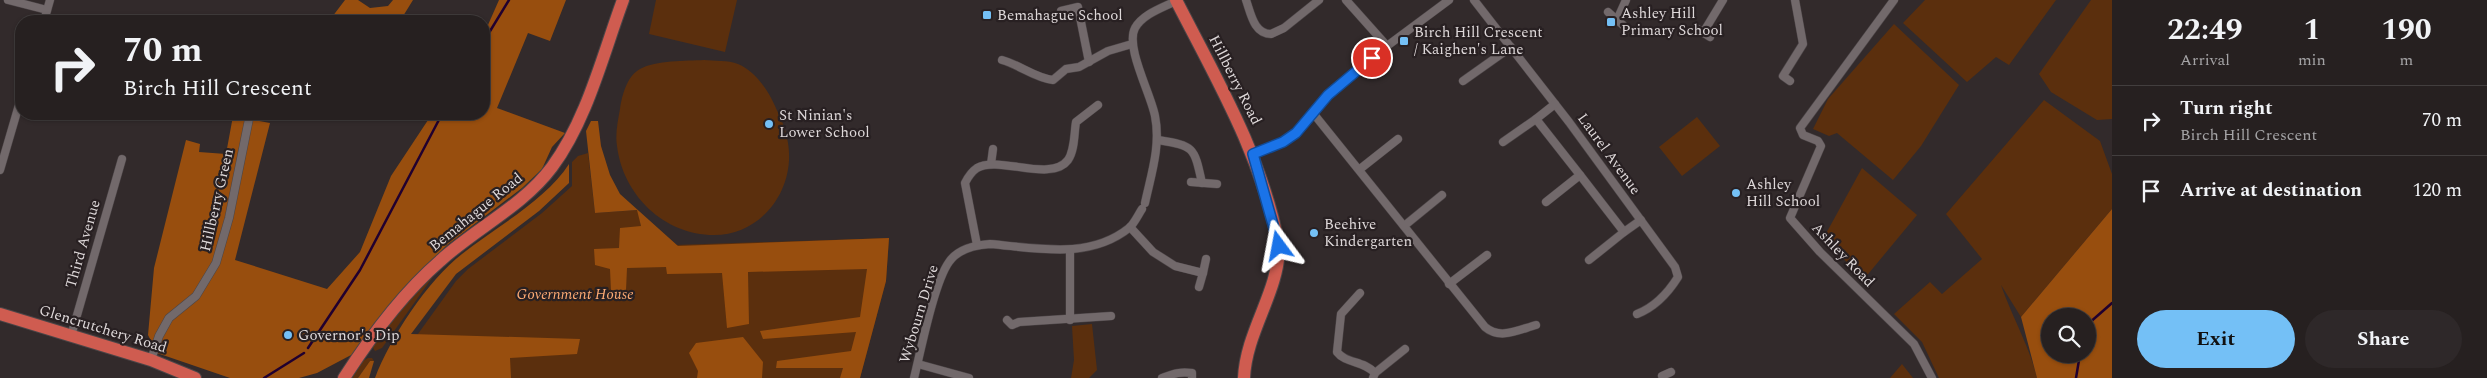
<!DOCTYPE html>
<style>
:root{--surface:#262020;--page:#2e2829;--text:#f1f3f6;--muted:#a4a3a5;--line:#423e3e;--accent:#74c0f6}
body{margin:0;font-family:Spectral,serif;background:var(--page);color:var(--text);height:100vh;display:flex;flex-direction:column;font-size:19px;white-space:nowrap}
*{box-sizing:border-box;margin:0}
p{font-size:16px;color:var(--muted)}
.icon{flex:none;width:28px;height:28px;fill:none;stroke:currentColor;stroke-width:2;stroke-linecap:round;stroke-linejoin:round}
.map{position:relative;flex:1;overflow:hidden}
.drawer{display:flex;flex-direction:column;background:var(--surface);width:375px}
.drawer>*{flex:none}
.banner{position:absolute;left:15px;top:15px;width:475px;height:105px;border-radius:20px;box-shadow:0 1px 4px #0004,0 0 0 1px var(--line);background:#262020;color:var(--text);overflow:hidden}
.buttons{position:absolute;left:2041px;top:308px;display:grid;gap:10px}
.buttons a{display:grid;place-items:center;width:55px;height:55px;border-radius:50%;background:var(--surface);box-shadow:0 1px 4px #0004,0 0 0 1px var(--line);font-size:25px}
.pin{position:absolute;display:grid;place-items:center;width:42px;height:42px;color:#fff;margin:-21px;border:2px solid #fff;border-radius:50%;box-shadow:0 1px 5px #0007}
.me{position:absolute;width:55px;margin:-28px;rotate:347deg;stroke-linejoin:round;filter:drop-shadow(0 0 4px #0008)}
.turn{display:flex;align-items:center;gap:18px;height:105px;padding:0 25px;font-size:22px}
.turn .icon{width:65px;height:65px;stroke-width:2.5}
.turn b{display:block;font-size:35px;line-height:42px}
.eta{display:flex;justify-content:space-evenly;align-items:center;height:85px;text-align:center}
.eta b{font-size:30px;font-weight:700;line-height:35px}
.button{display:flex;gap:10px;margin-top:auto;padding:10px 25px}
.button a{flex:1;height:58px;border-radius:30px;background:var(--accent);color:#111;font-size:20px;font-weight:700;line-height:58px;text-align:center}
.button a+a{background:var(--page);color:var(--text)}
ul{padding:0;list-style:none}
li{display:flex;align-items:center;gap:15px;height:70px;padding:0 25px;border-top:1px solid var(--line)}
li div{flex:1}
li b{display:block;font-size:19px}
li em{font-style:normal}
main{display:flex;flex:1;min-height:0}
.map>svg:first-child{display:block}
</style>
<main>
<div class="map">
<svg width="2112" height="378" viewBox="0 0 2112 378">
<rect width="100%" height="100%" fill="#322a2b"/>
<!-- green -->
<g fill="#5b2f0d">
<polygon points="656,0 737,0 725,52 649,34"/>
<polygon points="1925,0 2056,0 2009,65 1996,57 1967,82 1903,23"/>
<polygon points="2091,0 2112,0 2112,119 2097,120 2051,92 2039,74"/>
<polygon points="1894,24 1959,85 1921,146 1893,180 1837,133 1829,136 1813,129 1828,99"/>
<path d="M704,60c10,1 24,0 34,4 17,7 30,26 37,42 4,9 9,18 11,28 14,49 -21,101 -72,101 -50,0 -91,-40 -97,-89 -2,-12 1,-26 3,-37 2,-14 7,-33 20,-40 16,-9 46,-8 64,-9z"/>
<path d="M2044,100l56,41 12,33v35l-91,108 -20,-32c11,32 28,60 36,93h-98l-17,-36 -28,-28 36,-32 12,12 40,-35 -36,-45z"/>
<polygon points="1697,117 1720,146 1682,176 1659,147"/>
<polygon points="588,153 595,213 638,210 645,246 889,238 886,281 860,378 375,378 405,352 456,281 468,269 542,213 572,186 572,162 578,156"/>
<polygon points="1862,168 1917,215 1864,279 1823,239"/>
<path d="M437,271l-55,77 -7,3 -3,-5c20,-26 39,-55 65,-75z"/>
<polygon points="1092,324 1097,370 1089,378 1071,378 1074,360 1072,326"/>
<polygon points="368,358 372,358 374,361 370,361 358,378 352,378 363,361"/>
<polygon points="1902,364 1913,378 1890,378"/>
</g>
<!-- forest -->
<g fill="#984e0e" fill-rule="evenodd">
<polygon points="345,0 358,0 370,8 388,6 393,0 413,0 400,21 329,21"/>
<polygon points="499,0 566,0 550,41 528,33 497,108 565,133 552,147 542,169 522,188 447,245 425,267 353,354 317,373 299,378 230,378 157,353 148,335 154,268 186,140 200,144 199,152 226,154 233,116 270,123 235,260 327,289 360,252 391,176 432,114 484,114 484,34"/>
<polygon points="591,121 598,121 601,146 610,175 620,194 678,246 889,238 886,281 860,378 840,378 843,368 776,368 777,361 851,351 856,332 763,339 760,331 860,317 867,269 748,272 749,324 727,328 722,273 667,274 666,267 627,268 626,290 611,291 610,269 595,265 594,249 619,248 620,228 641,226 637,210 595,213 586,131"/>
<path d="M569,164v19l-30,28 -83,63 -45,60 169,5 -3,15 -67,4 1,20h-136c15,-40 53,-98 87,-124 34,-27 84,-54 107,-90z"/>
<path d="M2112,209v169h-75l-16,-61zM2050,316h38v38h-38z"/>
<polygon points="743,337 763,362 762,378 697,378 698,371 689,353 696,343"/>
<polygon points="370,361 374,361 369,378 358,378"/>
</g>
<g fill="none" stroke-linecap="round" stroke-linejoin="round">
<!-- stream -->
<g stroke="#21002f" stroke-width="2.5">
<polyline points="484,41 509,0"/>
<polyline points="2088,324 2112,303"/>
<polyline points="308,348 360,270 442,114"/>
<polyline points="264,378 304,353"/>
<polyline points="2076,378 2080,354"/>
</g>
<!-- minor casing -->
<g stroke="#4c4547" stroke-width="9">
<g id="minor">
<polyline points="8,0 47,10"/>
<path d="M1246,0c5,14 8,34 25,34l13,-6 35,-28"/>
<polyline points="1346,0 1387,46"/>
<path d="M1474,0l95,122 106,145 3,10c-10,16 -23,30 -41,37"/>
<polyline points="1894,0 1800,128 1803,135 1818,141 1821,146 1790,218 1820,252 1914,344 1932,378"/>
<polyline points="1061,11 1078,7 1089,62"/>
<polyline points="1608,12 1617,20"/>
<polyline points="44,21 50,0"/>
<polyline points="1623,25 1617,20 1626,0"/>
<polyline points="1696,28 1710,37"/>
<polyline points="1703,33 1723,0"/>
<path d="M1002,60c18,5 33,18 51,20l13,-11 13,-2 29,-16 24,-7"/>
<polyline points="1463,81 1511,47"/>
<polyline points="1790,81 1783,76 1803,44 1795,0"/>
<path d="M1313,113l172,214c15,13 33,3 51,-2"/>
<path d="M1158,140c36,6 36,6 44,43"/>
<polyline points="1503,142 1536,119"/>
<polyline points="1253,154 1283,143 1296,133 1328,95 1387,46 1449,0"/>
<polyline points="991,164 993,149"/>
<polyline points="1360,169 1398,139"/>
<polyline points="0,170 21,98"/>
<polyline points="1580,175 1624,232 1641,220"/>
<polyline points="1191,182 1217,184"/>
<polyline points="1546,202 1580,175 1536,119 1555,104"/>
<path d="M1145,203c6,-28 16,-57 10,-87 -4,-22 -30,-69 -20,-88 8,-14 27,-20 41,-27"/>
<polyline points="1404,226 1442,195"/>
<polyline points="1130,227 1153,252 1175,266 1203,273 1199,287"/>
<path d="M977,245l-12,-62c3,-6 6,-11 12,-15 21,-13 74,15 91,-8 7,-10 6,-27 8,-38l22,-17"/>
<polyline points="1589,260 1624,232"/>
<polyline points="1203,273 1206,259"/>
<polyline points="1449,284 1487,255"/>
<path d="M1360,293l-19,21 -4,38c9,12 26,8 38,21l-2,5"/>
<polyline points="1007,320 1012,325 1019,322 1111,316"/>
<polyline points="1070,320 1070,250"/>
<polyline points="71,336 122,159"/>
<polyline points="151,360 159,336 169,318 196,296 216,263 229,218 250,114"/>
<polyline points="918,364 969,378"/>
<polyline points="1375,373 1405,349"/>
<polyline points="1662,376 1671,372"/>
<path d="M914,378c7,-28 20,-95 35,-116 9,-13 26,-17 41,-18 47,4 99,16 139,-16 5,-4 9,-13 13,-19"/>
<path d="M1162,378c11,-4 18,-7 30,-5v5"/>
</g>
</g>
<!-- trunk casing -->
<g stroke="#4c4547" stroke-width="14">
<g id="trunk">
<path d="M1176,0c42,82 85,154 103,246 0,46 -33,85 -35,132"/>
<polyline points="0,314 151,360 195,378"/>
<path d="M344,378c27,-42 58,-84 96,-117 36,-33 83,-55 112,-94 35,-47 51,-113 71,-167"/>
</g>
</g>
<!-- minor -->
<use href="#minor" stroke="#72696b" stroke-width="8"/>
<!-- trunk -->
<use href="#trunk" stroke="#cf5c50" stroke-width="12"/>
</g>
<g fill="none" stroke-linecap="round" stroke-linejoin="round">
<!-- route casing -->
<g stroke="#114b97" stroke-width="12">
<polyline id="route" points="1279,246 1253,154 1283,142 1296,133 1328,95 1372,58"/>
</g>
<!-- route -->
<use href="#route" stroke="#1a73e8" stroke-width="9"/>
</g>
<!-- markers -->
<g fill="#74c0f6" stroke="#282022" stroke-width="2">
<rect x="982" y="10" width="10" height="10" rx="2.5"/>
<rect x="1606" y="17" width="10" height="10" rx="2.5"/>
<rect x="1399" y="36" width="10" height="10" rx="2.5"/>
<circle cx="769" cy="124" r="5"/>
<circle cx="1736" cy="193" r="5"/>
<circle cx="1314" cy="233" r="5"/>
<circle cx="288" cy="335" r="5"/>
</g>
<g text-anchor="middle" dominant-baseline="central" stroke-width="4.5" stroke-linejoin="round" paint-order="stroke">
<!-- poi labels -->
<g font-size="15" fill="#ded8d9" stroke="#282022" text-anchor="start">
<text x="1621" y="13">Ashley Hill<tspan x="1621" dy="17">Primary School</tspan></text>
<text x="997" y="15">Bemahague School</text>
<text x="1414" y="32">Birch Hill Crescent<tspan x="1414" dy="17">/ Kaighen's Lane</tspan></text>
<text x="779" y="115">St Ninian's<tspan x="779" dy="17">Lower School</tspan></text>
<text x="1746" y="184">Ashley<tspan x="1746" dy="17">Hill School</tspan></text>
<text x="1324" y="224">Beehive<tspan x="1324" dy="17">Kindergarten</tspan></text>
<text x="298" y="335">Governor's Dip</text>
</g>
<!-- street labels -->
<g font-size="15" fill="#ded8d9" stroke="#282022">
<text transform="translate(1235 80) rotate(63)">Hillberry Road</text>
<text transform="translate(1609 154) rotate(54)">Laurel Avenue</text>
<text transform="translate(217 200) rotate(-77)">Hillberry Green</text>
<text transform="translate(476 212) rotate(-39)">Bemahague Road</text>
<text transform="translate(83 244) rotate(-74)">Third Avenue</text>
<text transform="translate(1843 255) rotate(46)">Ashley Road</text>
<text transform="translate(919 314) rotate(-73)">Wybourn Drive</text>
<text transform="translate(103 329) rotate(17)">Glencrutchery Road</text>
</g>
<!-- park labels -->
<g font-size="15" font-style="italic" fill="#feab74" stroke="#282022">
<text x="575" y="294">Government House</text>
</g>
</g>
</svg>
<div class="buttons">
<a><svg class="icon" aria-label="search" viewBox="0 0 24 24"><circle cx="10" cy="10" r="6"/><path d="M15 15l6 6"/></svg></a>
</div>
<div class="pin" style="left:1372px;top:58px;background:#d93025"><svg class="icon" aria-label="arrive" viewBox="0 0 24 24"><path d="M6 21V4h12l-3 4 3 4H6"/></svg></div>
<svg class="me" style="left:1279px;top:246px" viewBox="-20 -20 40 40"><path d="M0-17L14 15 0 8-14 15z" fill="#1a73e8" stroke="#fff" stroke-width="4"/></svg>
<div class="banner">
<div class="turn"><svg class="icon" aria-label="right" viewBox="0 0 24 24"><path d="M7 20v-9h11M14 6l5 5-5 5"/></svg><div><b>70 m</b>Birch Hill Crescent</div></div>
</div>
</div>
<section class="drawer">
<div class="eta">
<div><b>22:49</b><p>Arrival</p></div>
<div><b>1</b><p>min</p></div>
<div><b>190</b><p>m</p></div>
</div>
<ul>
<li><svg class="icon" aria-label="right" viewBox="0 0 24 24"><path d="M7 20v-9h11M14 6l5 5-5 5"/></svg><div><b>Turn right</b><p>Birch Hill Crescent</p></div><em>70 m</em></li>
<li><svg class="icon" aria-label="arrive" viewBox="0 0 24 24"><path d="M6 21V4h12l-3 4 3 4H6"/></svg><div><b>Arrive at destination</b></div><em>120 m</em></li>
</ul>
<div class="button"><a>Exit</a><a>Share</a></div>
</section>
</main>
